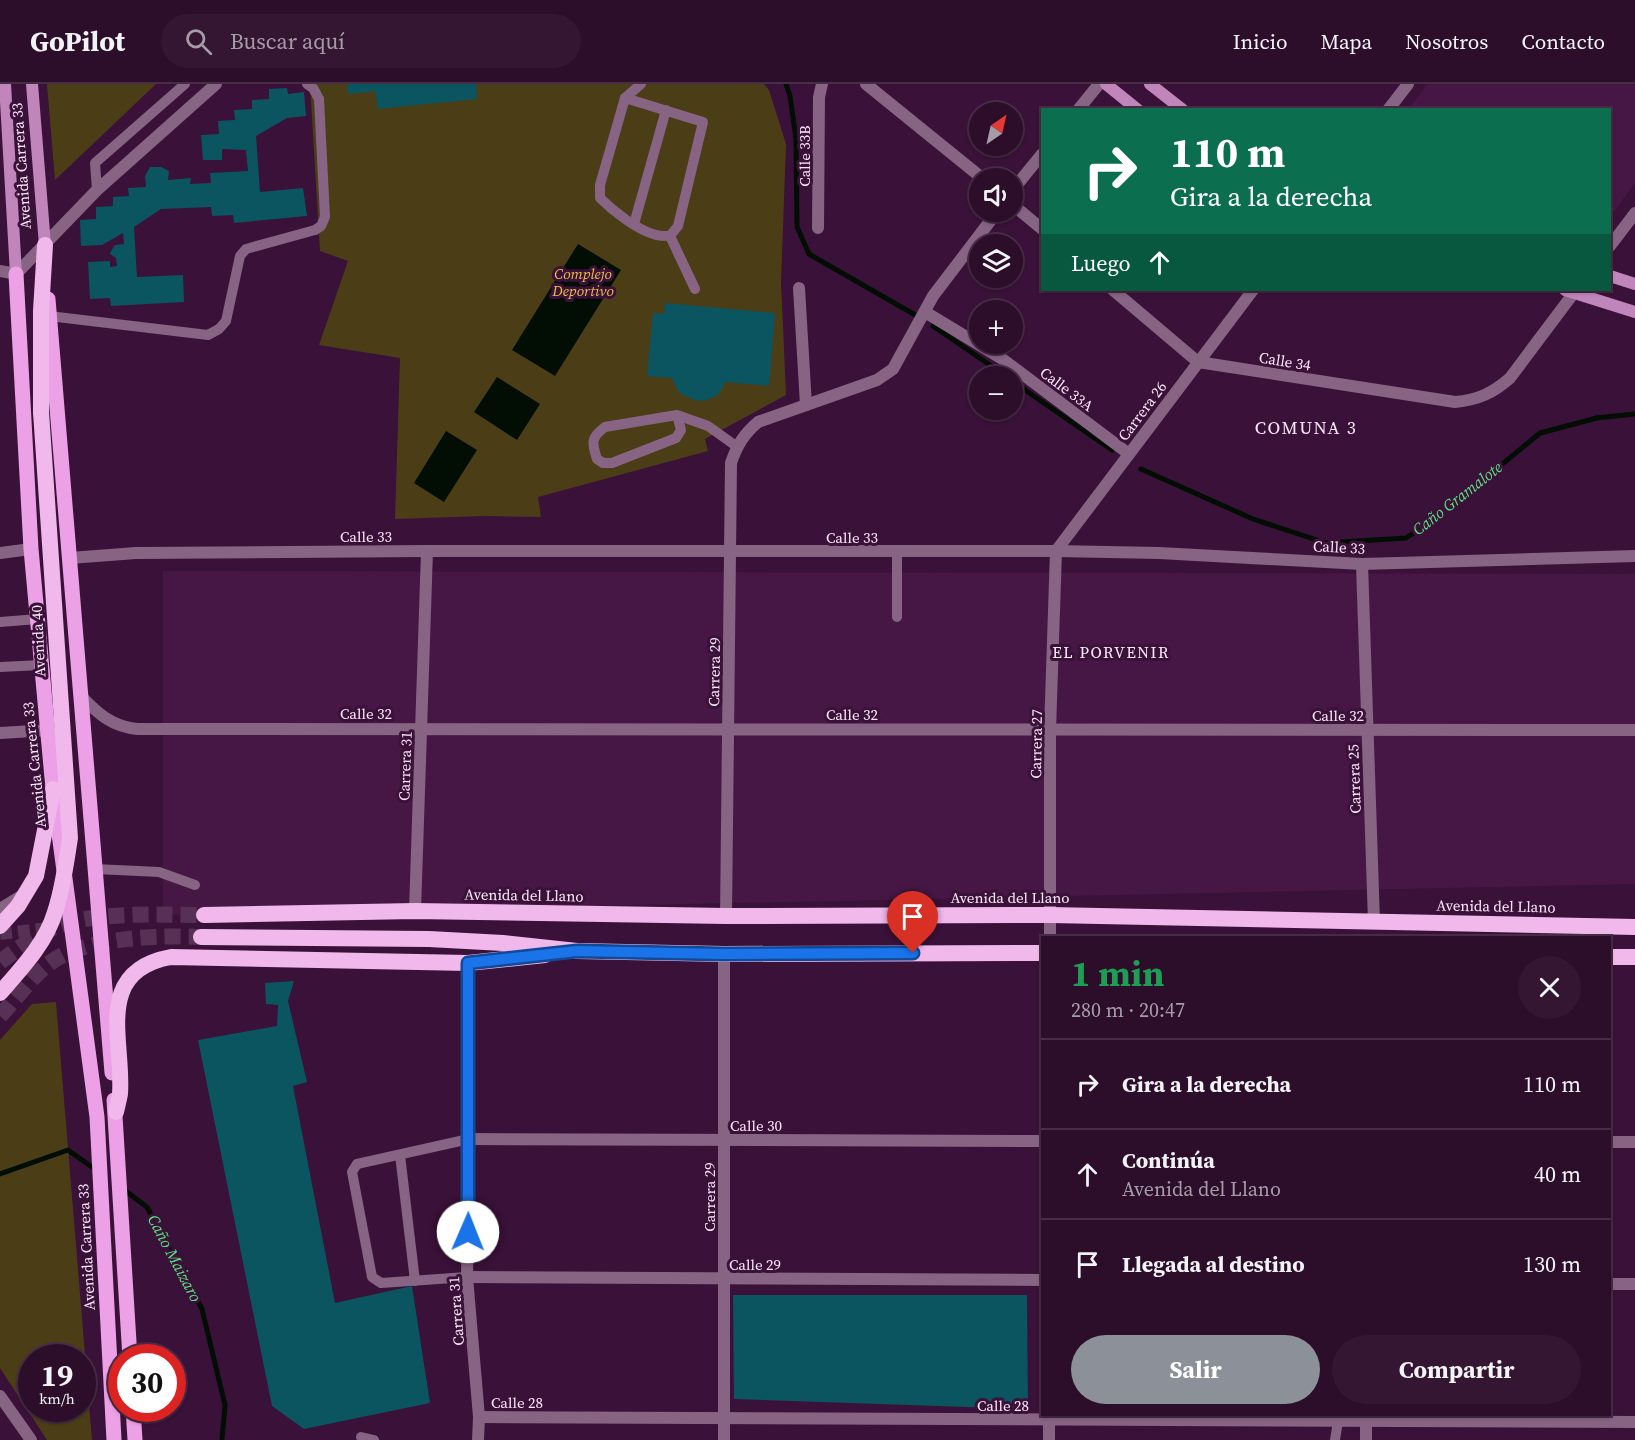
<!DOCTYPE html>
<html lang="es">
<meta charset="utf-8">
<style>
:root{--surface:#2c0d2a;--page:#341632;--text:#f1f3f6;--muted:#a69ca8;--line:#482d47;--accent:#8c9099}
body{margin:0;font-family:"Source Serif 4",serif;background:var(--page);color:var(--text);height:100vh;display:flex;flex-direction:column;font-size:22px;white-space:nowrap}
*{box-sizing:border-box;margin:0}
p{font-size:20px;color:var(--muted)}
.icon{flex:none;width:33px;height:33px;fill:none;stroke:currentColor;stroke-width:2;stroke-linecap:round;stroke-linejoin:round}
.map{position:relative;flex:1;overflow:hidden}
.drawer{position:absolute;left:1041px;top:852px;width:570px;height:480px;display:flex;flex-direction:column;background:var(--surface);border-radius:0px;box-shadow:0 2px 4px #0004,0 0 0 2px var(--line)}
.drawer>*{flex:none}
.top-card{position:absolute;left:1041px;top:24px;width:570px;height:183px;border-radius:0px;box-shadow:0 2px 4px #0004,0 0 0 2px var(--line);background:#0b6e4f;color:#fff;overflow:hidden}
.needle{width:39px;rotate:34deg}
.buttons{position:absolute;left:969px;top:18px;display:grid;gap:12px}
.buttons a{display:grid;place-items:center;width:54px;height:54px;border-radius:50%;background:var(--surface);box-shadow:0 2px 4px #0004,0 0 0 2px var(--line);font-size:30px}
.speed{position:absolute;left:18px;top:1260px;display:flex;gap:12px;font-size:30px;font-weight:700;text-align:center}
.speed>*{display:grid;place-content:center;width:78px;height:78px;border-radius:50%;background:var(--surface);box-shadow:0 2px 4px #0004,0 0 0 2px var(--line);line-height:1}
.speed small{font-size:15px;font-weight:400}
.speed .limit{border:9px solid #d22;background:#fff;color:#111}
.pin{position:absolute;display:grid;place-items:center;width:51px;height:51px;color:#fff;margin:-62px -26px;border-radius:50% 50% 50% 0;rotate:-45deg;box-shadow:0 0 6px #0007}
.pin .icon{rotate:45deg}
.me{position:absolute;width:66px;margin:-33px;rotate:1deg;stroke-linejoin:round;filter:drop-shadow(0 0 4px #0008)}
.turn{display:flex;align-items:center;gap:21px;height:126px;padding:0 30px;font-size:27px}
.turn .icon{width:78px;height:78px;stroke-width:2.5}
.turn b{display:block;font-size:42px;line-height:51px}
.then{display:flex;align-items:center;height:57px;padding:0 30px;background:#0003;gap:12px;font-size:22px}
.round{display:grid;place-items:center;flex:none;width:63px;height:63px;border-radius:32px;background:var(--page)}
.head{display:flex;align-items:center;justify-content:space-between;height:102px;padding:0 30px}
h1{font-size:36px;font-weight:700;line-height:45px;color:#1e9e55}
.cta{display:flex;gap:12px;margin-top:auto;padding:12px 30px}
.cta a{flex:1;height:69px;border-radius:36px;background:var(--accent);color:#fff;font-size:24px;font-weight:700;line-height:69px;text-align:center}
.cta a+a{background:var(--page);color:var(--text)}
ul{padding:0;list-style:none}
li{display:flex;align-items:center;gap:18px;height:90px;padding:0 30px;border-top:2px solid var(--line)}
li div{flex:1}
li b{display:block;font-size:22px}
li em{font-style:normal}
header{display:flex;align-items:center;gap:36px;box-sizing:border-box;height:84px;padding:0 30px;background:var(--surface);border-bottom:2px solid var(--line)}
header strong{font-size:28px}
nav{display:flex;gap:33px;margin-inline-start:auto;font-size:21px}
.search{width:420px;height:54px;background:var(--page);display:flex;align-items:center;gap:15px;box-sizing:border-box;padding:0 21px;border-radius:33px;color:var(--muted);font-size:22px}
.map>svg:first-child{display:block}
</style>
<header>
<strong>GoPilot</strong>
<div class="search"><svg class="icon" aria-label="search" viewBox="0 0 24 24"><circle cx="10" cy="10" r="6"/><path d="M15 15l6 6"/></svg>Buscar aquí</div>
<nav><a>Inicio</a><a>Mapa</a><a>Nosotros</a><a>Contacto</a></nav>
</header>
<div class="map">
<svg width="1635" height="1356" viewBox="0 0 1635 1356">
<rect width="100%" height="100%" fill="#3a1138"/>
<!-- built -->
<g fill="#461744">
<polygon points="1428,0 1632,0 1635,2 1635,99 1610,133 1610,26 1408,25"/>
<polygon points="163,487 1635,490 1635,800 163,831"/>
</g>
<!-- green -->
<g fill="#4b3e17" fill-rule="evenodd">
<polygon points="47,0 156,0 55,96"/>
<polygon points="310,0 764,0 769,6 786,60 781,198 786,311 705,355 708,367 538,413 541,433 485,432 395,435 400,274 319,261 348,177 320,167"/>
<path d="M56,918l36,438h-45l-47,-72v-328l32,-36zM32,1274h50v50h-50z"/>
</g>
<!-- water -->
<g fill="#020d04">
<polygon points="578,160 621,186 555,292 512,266"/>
<polygon points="497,293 540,320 517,356 474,328"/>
<polygon points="446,347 477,366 444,418 414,399"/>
</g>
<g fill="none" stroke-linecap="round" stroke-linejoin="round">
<!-- stream -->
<g stroke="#020d04" stroke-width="5">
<polyline points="786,0 790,12 796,54 797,143 809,170 917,232"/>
<polyline points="933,242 1006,292"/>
<polyline points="1012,297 1112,366"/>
<polyline points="1596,334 1635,330"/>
<polyline points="1141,385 1253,435 1326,459 1406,454 1423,443 1482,397 1540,349 1597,334"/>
<polyline points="0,1090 68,1066 96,1086"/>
<polyline points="123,1105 147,1123 202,1225 225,1321 222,1356"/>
</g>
</g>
<!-- building -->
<g fill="#0a555f">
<polygon points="347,0 476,0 477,15 378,25 375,7 348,10"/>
<polygon points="287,4 288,10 304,8 306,32 287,34 256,52 260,108 303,104 307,132 234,139 233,131 212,132 211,123 161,125 134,143 137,193 183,191 184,218 111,222 110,214 90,215 88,178 110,177 110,183 117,182 116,174 110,170 111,167 115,161 124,160 123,149 102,161 81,162 80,136 96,135 96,123 113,122 113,113 129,112 128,104 146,103 145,92 150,83 161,83 169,87 168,96 191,94 190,100 211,99 210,89 248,87 246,66 222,65 222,76 203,76 201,51 219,50 218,37 235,36 234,26 252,25 252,16 269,15 269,5"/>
<polygon points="665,219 775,229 769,302 726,298 718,311 707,316 697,317 683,311 678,307 672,294 647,292 653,229 664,230"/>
<polygon points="294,897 288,917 307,998 293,1002 335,1219 412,1202 430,1319 304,1345 272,1322 198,956 277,942 278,921 266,920 265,899"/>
<polygon points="733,1211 1027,1211 1028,1325 734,1315"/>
</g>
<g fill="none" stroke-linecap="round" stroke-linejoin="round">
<!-- minor-tunnel -->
<polyline stroke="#573155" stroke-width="12" stroke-dasharray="12 6" stroke-linecap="butt" points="0,850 55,843"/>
<!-- trunk-tunnel -->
<g stroke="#573155" stroke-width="16" stroke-dasharray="16 8" stroke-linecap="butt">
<path d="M0,878c17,-13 36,-27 55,-35 42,-16 104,-12 149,-12"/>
<path d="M0,932c15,-16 30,-37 47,-51 35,-28 111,-30 154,-28"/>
</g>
<!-- service -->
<g stroke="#876384" stroke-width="10">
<path d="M641,0l-16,14 -25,87v13c13,13 37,32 56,37 4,1 10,1 14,1l25,53"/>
<polyline points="625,14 703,38 678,142 670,152"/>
<polyline points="97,106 95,79 185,0"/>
<polyline points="634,140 666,26"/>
<polyline points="49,232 208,251 219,245 226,237 240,172 246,165 315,146 321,142 325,133 319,15 313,4 307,0"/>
<path d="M677,331l4,15 -5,8 -64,25h-9l-6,-4c-5,-16 -7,-21 8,-32l72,-12 31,11 28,20"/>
<polyline points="897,468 897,533"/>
<polyline points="0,538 38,535"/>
<polyline points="0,583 42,581"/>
<polyline points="95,785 159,788 195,801"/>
<polyline points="400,1071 415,1197"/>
<polyline points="467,1193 381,1199 372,1193 352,1088 357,1080 469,1055"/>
<polyline points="361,1353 374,1356"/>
<polyline points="1335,1356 1338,1337"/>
</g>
<!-- minor -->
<g stroke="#876384" stroke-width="12">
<polyline points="866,0 982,94"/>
<polyline points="1078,26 1099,0"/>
<polyline points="1388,26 1408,0"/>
<polyline points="1012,107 1042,70"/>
<polyline points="1012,120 1042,145"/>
<polyline points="818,144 819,13 822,0"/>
<polyline points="1610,162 1635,129"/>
<polyline points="0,187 16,190"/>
<polyline points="799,204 806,321"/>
<path d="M1113,206l85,72 257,40c23,-2 38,-9 55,-24l66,-88"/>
<polyline points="925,228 1001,274 1129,370"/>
<polyline points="0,469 31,465"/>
<polyline points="70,474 136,469 427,467 1056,467 1159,469 1362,480 1635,472"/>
<polyline points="1362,480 1374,838"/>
<path d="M80,611c17,18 32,32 58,34l1497,1"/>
<polyline points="0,649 49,646"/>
<polyline points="0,825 21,812"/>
<polyline points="415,827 427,467"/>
<path d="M726,832l5,-453c6,-18 13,-29 27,-41l119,-42 16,-11 40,-73 64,-84"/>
<polyline points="1050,854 1050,646 1056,467 1253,206"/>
<polyline points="724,870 724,1356"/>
<polyline points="468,879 469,1055 467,1193 479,1333 478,1356"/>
<polyline points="469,1055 1042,1057"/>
<polyline points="1610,1058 1635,1058"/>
<polyline points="467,1193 1042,1196"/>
<polyline points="1610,1200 1635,1200"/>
<polyline points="0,1312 31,1356"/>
<polyline points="1366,1330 1366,1356"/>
<polyline points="479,1333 1635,1338"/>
<polyline points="1049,1356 1049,1330"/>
</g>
<!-- tertiary -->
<polyline stroke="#876384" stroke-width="12" points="16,190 97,106 216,0"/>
<!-- secondary -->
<g stroke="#c085bb" stroke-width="12">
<polyline points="5,0 16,190"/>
<polyline points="32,0 45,161"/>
<polyline points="1106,0 1138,26"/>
<polyline points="1150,0 1183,26"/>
<polyline points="1610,192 1635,200"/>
<polyline points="1565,206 1635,228"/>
</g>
<!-- primary -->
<g stroke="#eca0e6" stroke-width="15">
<polyline points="16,190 31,465 53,705 97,1033 114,1356"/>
<polyline points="48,215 112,989"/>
<polyline points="114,1016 130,1274"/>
<polyline points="133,1324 135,1356"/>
</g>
<!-- trunk -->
<g stroke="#f0b8eb" stroke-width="16">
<polyline points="41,328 41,227 45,161"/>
<polyline points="204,831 415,827 726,832 1050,831 1635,843"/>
<polyline points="0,842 18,822 36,792 53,705"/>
<polyline points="201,853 429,855 503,859 577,867 724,870 1042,869"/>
<polyline points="1610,873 1635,873"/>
<path d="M116,1028c1,-5 3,-12 4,-18 4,-53 -27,-123 51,-137l297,6 77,-8"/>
</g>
<!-- trunk-bridge -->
<path stroke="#f0b8eb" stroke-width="16" d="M0,909c21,-24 46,-50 55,-81 8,-24 11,-49 15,-74l-29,-426"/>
</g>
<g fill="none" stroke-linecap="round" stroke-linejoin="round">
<!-- route casing -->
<g stroke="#114b97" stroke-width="15">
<polyline id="route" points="468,1148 468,879 577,867 724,870 913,869"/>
</g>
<!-- route -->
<use href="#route" stroke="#1a73e8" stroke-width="10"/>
</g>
<g text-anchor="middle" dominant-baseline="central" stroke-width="6" stroke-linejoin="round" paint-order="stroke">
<!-- street labels -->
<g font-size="15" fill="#fde8fb" stroke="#3a1138">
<text transform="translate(804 72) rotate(-90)">Calle 33B</text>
<text transform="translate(21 82) rotate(-94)">Avenida Carrera 33</text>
<text transform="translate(1285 277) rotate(9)">Calle 34</text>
<text transform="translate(1067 305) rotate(37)">Calle 33A</text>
<text transform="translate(1142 327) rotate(-53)">Carrera 26</text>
<text x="366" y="452">Calle 33</text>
<text x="852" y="453">Calle 33</text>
<text transform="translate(1339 463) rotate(3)">Calle 33</text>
<text transform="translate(38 557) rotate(-93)">Avenida 40</text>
<text transform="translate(714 588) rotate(-89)">Carrera 29</text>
<text x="366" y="629">Calle 32</text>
<text x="852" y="630">Calle 32</text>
<text x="1338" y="631">Calle 32</text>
<text transform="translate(1036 660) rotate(-89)">Carrera 27</text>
<text transform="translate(34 681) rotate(-96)">Avenida Carrera 33</text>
<text transform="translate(405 682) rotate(-88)">Carrera 31</text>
<text transform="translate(1354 695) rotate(-92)">Carrera 25</text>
<text transform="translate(524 811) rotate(1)">Avenida del Llano</text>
<text x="1010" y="813">Avenida del Llano</text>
<text transform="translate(1496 822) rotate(1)">Avenida del Llano</text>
<text x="756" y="1041">Calle 30</text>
<text transform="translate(709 1113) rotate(-90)">Carrera 29</text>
<text transform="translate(86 1163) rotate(-93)">Avenida Carrera 33</text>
<text x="755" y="1180">Calle 29</text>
<text transform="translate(456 1227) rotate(-94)">Carrera 31</text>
<text x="517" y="1318">Calle 28</text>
<text x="1003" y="1321">Calle 28</text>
</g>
<!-- park labels -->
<g font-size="15" font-style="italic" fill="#e9bf44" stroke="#3a1138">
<text x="583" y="189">Complejo<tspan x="583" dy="17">Deportivo</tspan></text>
</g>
<!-- water labels -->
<g font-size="16" font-style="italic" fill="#5be17f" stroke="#3a1138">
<text transform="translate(1457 414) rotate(-38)">Caño Gramalote</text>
<text transform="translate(175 1174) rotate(62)">Caño Maizaro</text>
</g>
<!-- neighbourhood labels -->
<g font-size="16" letter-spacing="1.5" fill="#fde8fb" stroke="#3a1138">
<text x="1111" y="568">EL PORVENIR</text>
</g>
<!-- quarter labels -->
<g font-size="18" letter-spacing="1.5" fill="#fde8fb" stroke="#3a1138">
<text x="1306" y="343">COMUNA 3</text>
</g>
</g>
</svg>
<div class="buttons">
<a><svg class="needle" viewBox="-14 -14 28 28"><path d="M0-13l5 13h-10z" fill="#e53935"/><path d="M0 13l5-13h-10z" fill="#a69ca8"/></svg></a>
<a><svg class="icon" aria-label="sound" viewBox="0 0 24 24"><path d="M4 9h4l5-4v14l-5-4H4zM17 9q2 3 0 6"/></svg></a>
<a><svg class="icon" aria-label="layers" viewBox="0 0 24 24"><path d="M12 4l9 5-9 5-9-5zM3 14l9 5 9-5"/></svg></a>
<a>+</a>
<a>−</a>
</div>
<div class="speed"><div>19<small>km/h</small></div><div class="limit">30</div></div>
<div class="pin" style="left:913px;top:869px;background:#d93025"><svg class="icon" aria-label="arrive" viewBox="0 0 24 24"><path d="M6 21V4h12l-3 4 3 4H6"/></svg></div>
<svg class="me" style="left:468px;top:1148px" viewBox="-20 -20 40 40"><circle r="19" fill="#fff"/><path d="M0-13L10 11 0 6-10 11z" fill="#1a73e8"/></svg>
<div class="top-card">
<div class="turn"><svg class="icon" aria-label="right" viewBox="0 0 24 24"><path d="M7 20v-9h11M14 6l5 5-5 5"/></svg><div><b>110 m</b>Gira a la derecha</div></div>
<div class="then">Luego<svg class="icon" aria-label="ahead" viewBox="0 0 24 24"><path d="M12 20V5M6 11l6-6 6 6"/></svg></div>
</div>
<section class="drawer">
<div class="head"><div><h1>1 min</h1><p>280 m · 20:47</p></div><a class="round"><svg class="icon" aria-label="close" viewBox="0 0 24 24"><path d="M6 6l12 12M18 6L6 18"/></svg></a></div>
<ul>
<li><svg class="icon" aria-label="right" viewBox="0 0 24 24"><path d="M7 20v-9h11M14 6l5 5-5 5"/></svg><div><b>Gira a la derecha</b></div><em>110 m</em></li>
<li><svg class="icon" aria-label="ahead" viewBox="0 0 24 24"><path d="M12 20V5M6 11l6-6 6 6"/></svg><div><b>Continúa</b><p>Avenida del Llano</p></div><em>40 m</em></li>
<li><svg class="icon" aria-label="arrive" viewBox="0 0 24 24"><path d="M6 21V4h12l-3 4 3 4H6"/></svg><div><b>Llegada al destino</b></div><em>130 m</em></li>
</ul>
<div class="cta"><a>Salir</a><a>Compartir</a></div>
</section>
</div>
